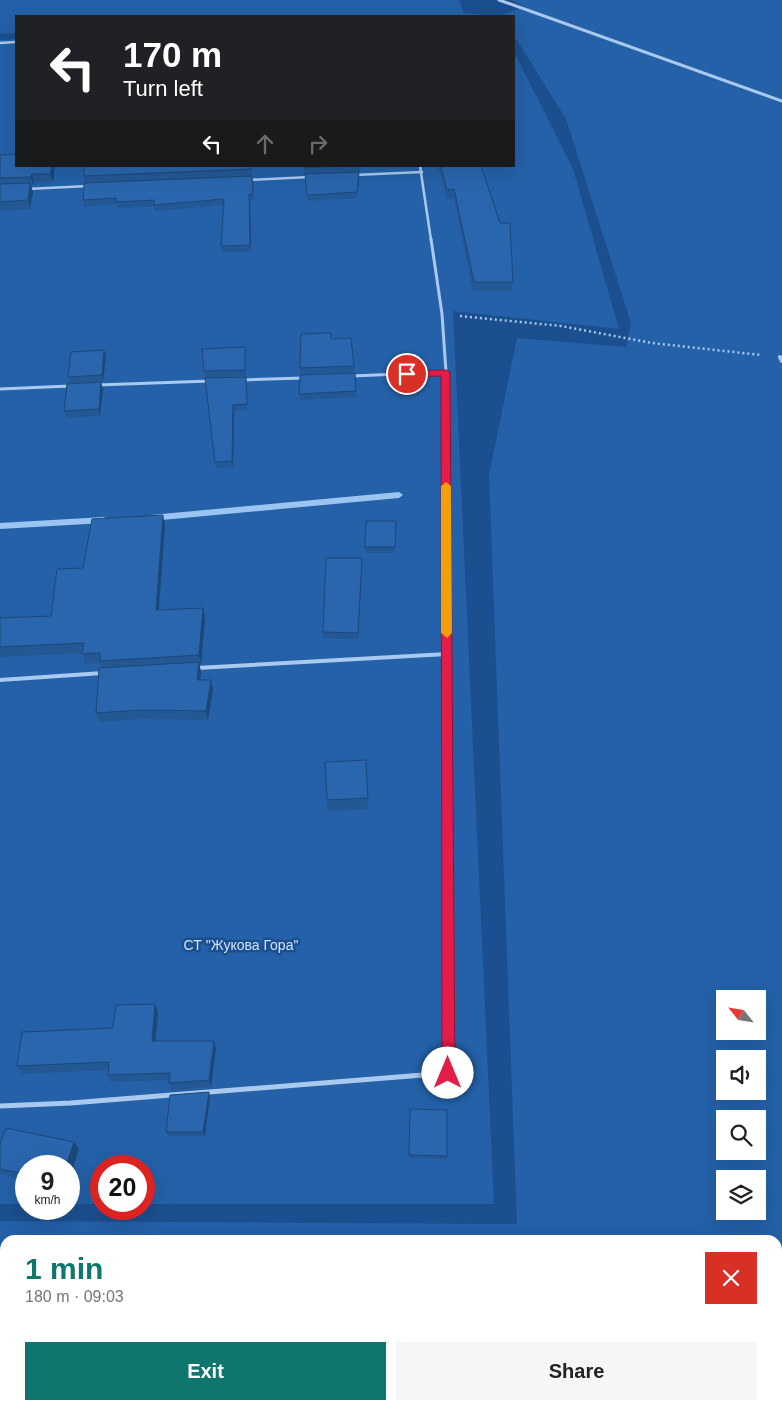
<!DOCTYPE html>
<meta charset="utf-8">
<style>
:root{--surface:#fff;--page:#f6f6f6;--text:#202124;--muted:#757577;--accent:#0f766e}
body{margin:0;font-family:Helvetica,sans-serif;background:var(--page);color:var(--text);height:100vh;display:flex;flex-direction:column;font-size:19px;white-space:nowrap}
*{box-sizing:border-box;margin:0}
p{font-size:16px;color:var(--muted)}
.icon{flex:none;width:28px;height:28px;fill:none;stroke:currentColor;stroke-width:2;stroke-linecap:round;stroke-linejoin:round}
.map{position:relative;flex:1;overflow:hidden}
.side{position:absolute;left:0px;top:1235px;width:782px;height:175px;display:flex;flex-direction:column;background:var(--surface);border-radius:15px 15px 0 0;box-shadow:0 5px 20px #0002}
.side>*{flex:none}
.guide{position:absolute;left:15px;top:15px;width:500px;height:152px;border-radius:0px;box-shadow:0 5px 20px #0002;background:#202124;color:#fff;overflow:hidden}
.needle{width:32px;rotate:300deg}
.buttons{position:absolute;left:716px;top:990px;display:grid;gap:10px}
.buttons a{display:grid;place-items:center;width:50px;height:50px;border-radius:0px;background:var(--surface);box-shadow:0 5px 20px #0002;font-size:25px}
.speed{position:absolute;left:15px;top:1155px;display:flex;gap:10px;font-size:25px;font-weight:700;text-align:center}
.speed>*{display:grid;place-content:center;width:65px;height:65px;border-radius:50%;background:var(--surface);box-shadow:0 5px 20px #0002;line-height:1}
.speed small{font-size:12px;font-weight:400}
.speed .limit{border:8px solid #d22;background:#fff;color:#111}
.pin{position:absolute;display:grid;place-items:center;width:42px;height:42px;color:#fff;margin:-21px;border:2px solid #fff;border-radius:50%;box-shadow:0 1px 5px #0007}
.me{position:absolute;width:55px;margin:-28px;rotate:0deg;stroke-linejoin:round;filter:drop-shadow(0 0 4px #0008)}
.turn{display:flex;align-items:center;gap:18px;height:105px;padding:0 25px;font-size:22px}
.turn .icon{width:65px;height:65px;stroke-width:2.5}
.turn b{display:block;font-size:35px;line-height:42px}
.lanes{display:flex;align-items:center;height:48px;padding:0 25px;background:#0003;justify-content:center;gap:25px;direction:ltr}
.lanes .off{opacity:.35}
.round{display:grid;place-items:center;flex:none;width:52px;height:52px;border-radius:0px;background:var(--page)}
.summary{display:flex;align-items:center;justify-content:space-between;height:85px;padding:0 25px}
h1{font-size:30px;font-weight:700;line-height:38px;color:var(--accent)}
.button{display:flex;gap:10px;margin-top:auto;padding:10px 25px}
.button a{flex:1;height:58px;border-radius:0px;background:var(--accent);color:#fff;font-size:20px;font-weight:700;line-height:58px;text-align:center}
.button a+a{background:var(--page);color:var(--text)}
.map>svg:first-child{display:block}
</style>
<div class="map">
<svg width="782" height="1410" viewBox="0 0 782 1410">
<rect width="100%" height="100%" fill="#1b4f8f"/>
<!-- green -->
<g fill="#2461a8" fill-rule="evenodd">
<path d="M0,0h459l5,13 34,3 27,-9 -13,-7h270v1410h-782v-189l517,3 -28,-749 28,-137 109,9 5,-24 -65,-204 -49,-79 -3,-1v-23h-498v17l-16,1zM725,999h33v32h-33zM725,1059h33v32h-33zM725,1119h33v32h-33zM725,1179h33v32h-33zM5,1240h773v165h-773z"/>
<polygon points="16,39 16,166 514,166 514,52 573,169 619,329 453,311 494,1204 144,1204 144,1166 101,1166 101,1204 69,1204 69,1166 26,1166 26,1204 0,1204 0,40"/>
</g>
<g fill="none" stroke-linecap="round" stroke-linejoin="round">
<!-- stream -->
<g fill="#9cc4f0" fill-rule="evenodd">
<polygon points="399,492 403,495 399,498 151,521 147,518 151,515"/>
<polygon points="104,517 108,520 104,523 0,529 0,523"/>
</g>
<!-- path -->
<polyline stroke="#a9c9ee" stroke-width="2.5" stroke-dasharray="2 3" stroke-linecap="butt" points="460,316 561,326 652,343 761,355"/>
<!-- service-far3 -->
<g stroke="#a9c9ee" stroke-width="2.5">
<polyline points="0,43 16,42"/>
<polyline points="420,166 431,240"/>
<polyline points="354,175 422,172"/>
<polyline points="247,180 310,177"/>
<polyline points="27,189 88,186"/>
</g>
<!-- service-far2 -->
<g stroke="#a9c9ee" stroke-width="3">
<polyline points="431,239 442,314 446,372 446,543"/>
<polyline points="352,376 446,372"/>
<polyline points="242,380 303,378"/>
<polyline points="97,385 210,381"/>
<polyline points="0,389 70,386"/>
</g>
<!-- service-far1 -->
<g stroke="#a9c9ee" stroke-width="4">
<polyline points="446,542 448,926"/>
<polyline points="197,668 447,654"/>
<polyline points="0,680 103,673"/>
</g>
<!-- service -->
<polyline stroke="#a9c9ee" stroke-width="5" points="0,1106 71,1103 448,1073 448,925"/>
<!-- minor-far1 -->
<polyline stroke="#a9c9ee" stroke-width="3" points="499,0 782,101"/>
<!-- minor -->
<polyline stroke="#a9c9ee" stroke-width="4" points="780,357 782,361"/>
</g>
<!-- wall -->
<g fill="#245895">
<polygon points="0,155 16,166 55,166 53,182 34,183 33,185 31,186 33,192 30,209 0,211"/>
<polygon points="252,166 252,176 85,183 84,176"/>
<polygon points="304,166 361,166 360,172 305,174"/>
<polygon points="438,166 481,166 513,282 512,291 473,291 454,198 447,199"/>
<polygon points="359,172 357,198 308,201 305,180"/>
<polygon points="252,176 254,200 250,200 251,252 222,252 221,246 224,205 155,211 154,206 117,208 116,204 84,207 83,200"/>
<polygon points="331,339 354,366 354,372 300,374 300,368"/>
<polygon points="202,349 245,354 246,376 205,378"/>
<polygon points="106,356 103,382 70,383 68,377"/>
<polygon points="246,377 247,410 234,411 233,467 216,468 205,378"/>
<polygon points="103,389 100,416 66,418 64,411"/>
<polygon points="356,391 357,397 300,400 299,394"/>
<polygon points="396,521 395,553 365,553 365,547"/>
<polygon points="165,525 159,610 203,608 205,618 201,665 199,665 201,672 200,680 211,680 213,690 208,720 143,719 99,722 96,713 102,668 100,663 85,664 83,653 0,657 0,618 51,616 83,568"/>
<polygon points="362,564 358,639 324,638 323,632"/>
<polygon points="366,760 368,809 327,811 327,800"/>
<polygon points="158,1012 155,1041 216,1048 211,1087 172,1091 169,1083 170,1080 111,1082 108,1075 108,1070 22,1074 17,1066 113,1028"/>
<polygon points="210,1096 205,1136 168,1136 166,1132"/>
<polygon points="410,1109 447,1156 447,1159 409,1158"/>
<polygon points="74,1142 79,1149 69,1180 69,1166 26,1166 26,1180 0,1174 0,1144"/>
</g>
<!-- shaded-wall -->
<g fill="#1d4779">
<polygon points="52,166 55,166 53,182 50,174"/>
<polygon points="359,172 359,178 357,198 357,192"/>
<polygon points="32,174 34,183 33,185 31,177"/>
<polygon points="30,183 33,192 30,209 28,200"/>
<polygon points="249,194 250,200 251,252 250,245"/>
<polygon points="104,350 106,356 103,382 102,375"/>
<polygon points="101,382 103,389 100,416 99,409"/>
<polygon points="233,405 234,411 233,467 232,461"/>
<polygon points="163,515 165,525 158,620 156,610"/>
<polygon points="362,558 362,564 358,639 358,633"/>
<polygon points="203,608 205,618 201,665 199,655"/>
<polygon points="199,662 201,672 199,689 197,680"/>
<polygon points="211,680 213,690 208,720 206,711"/>
<polygon points="155,1004 158,1012 155,1049 152,1041"/>
<polygon points="214,1041 216,1048 211,1087 209,1080"/>
<polygon points="209,1092 210,1096 205,1136 203,1132"/>
<polygon points="74,1142 79,1149 69,1180 69,1166 66,1166"/>
</g>
<!-- building -->
<g fill="#2a66ad" stroke="#1d4779">
<polygon points="16,154 16,166 52,166 50,174 32,174 31,177 0,178 0,155"/>
<polygon points="84,166 251,166 251,169 84,176"/>
<polygon points="304,166 339,166 304,168"/>
<polygon points="441,166 481,166 500,223 510,223 513,282 474,282 454,189 447,190"/>
<polygon points="359,172 357,192 307,195 305,174"/>
<polygon points="252,176 253,194 249,194 250,245 221,246 224,199 154,205 154,200 116,202 116,198 83,200 84,183"/>
<polygon points="30,183 28,200 0,202 0,184"/>
<polygon points="331,333 331,339 351,338 354,366 300,368 301,334"/>
<polygon points="245,347 245,370 204,371 202,349"/>
<polygon points="104,350 102,375 68,377 71,352"/>
<polygon points="355,373 356,391 299,394 300,375"/>
<polygon points="246,377 247,404 233,405 232,461 215,462 205,378"/>
<polygon points="101,382 99,409 64,411 67,384"/>
<polygon points="163,515 156,610 203,608 199,655 100,661 100,653 82,654 84,643 0,647 0,618 51,616 57,569 83,568 92,519"/>
<polygon points="366,521 396,521 395,547 365,547"/>
<polygon points="326,558 362,558 358,633 323,632"/>
<polygon points="199,662 197,680 211,680 206,711 141,710 96,713 99,668"/>
<polygon points="366,760 368,798 327,800 325,762"/>
<polygon points="155,1004 152,1041 214,1041 209,1080 169,1083 170,1073 108,1075 109,1062 17,1066 22,1032 113,1028 116,1005"/>
<polygon points="209,1092 203,1132 166,1132 170,1095"/>
<polygon points="410,1109 447,1110 447,1156 409,1155"/>
<polygon points="6,1128 74,1142 66,1166 26,1166 26,1174 0,1169 0,1144"/>
</g>
<!-- route -->
<polygon fill="#e11d48" stroke="#92132f" points="446,370 450,372 455,1073 453,1077 448,1079 444,1077 442,1073 441,376 407,377 403,374 407,371"/>
<!-- slow -->
<polygon fill="#f59e0b" points="446,482 451,486 452,633 447,638 441,633 441,486"/>
<g text-anchor="middle" dominant-baseline="central" stroke-width="5" stroke-linejoin="round" paint-order="stroke">
<!-- park labels -->
<g font-size="14" fill="#cfe3fa" stroke="#1b4f8f">
<text x="241" y="945">СТ "Жукова Гора"</text>
</g>
</g>
</svg>
<div class="buttons">
<a><svg class="needle" viewBox="-14 -14 28 28"><path d="M0-13l5 13h-10z" fill="#e53935"/><path d="M0 13l5-13h-10z" fill="#757577"/></svg></a>
<a><svg class="icon" aria-label="sound" viewBox="0 0 24 24"><path d="M4 9h4l5-4v14l-5-4H4zM17 9q2 3 0 6"/></svg></a>
<a><svg class="icon" aria-label="search" viewBox="0 0 24 24"><circle cx="10" cy="10" r="6"/><path d="M15 15l6 6"/></svg></a>
<a><svg class="icon" aria-label="layers" viewBox="0 0 24 24"><path d="M12 4l9 5-9 5-9-5zM3 14l9 5 9-5"/></svg></a>
</div>
<div class="speed"><div>9<small>km/h</small></div><div class="limit">20</div></div>
<div class="pin" style="left:407px;top:374px;background:#d93025"><svg class="icon" aria-label="arrive" viewBox="0 0 24 24"><path d="M6 21V4h12l-3 4 3 4H6"/></svg></div>
<svg class="me" style="left:448px;top:1073px" viewBox="-20 -20 40 40"><circle r="19" fill="#fff"/><path d="M0-13L10 11 0 6-10 11z" fill="#e11d48"/></svg>
<div class="guide">
<div class="turn"><svg class="icon" aria-label="left" viewBox="0 0 24 24"><path d="M17 20v-9H6M10 6l-5 5 5 5"/></svg><div><b>170 m</b>Turn left</div></div>
<div class="lanes"><svg class="icon" aria-label="left" viewBox="0 0 24 24"><path d="M17 20v-9H6M10 6l-5 5 5 5"/></svg><svg class="icon off" aria-label="ahead" viewBox="0 0 24 24"><path d="M12 20V5M6 11l6-6 6 6"/></svg><svg class="icon off" aria-label="right" viewBox="0 0 24 24"><path d="M7 20v-9h11M14 6l5 5-5 5"/></svg></div>
</div>
<section class="side">
<div class="summary"><div><h1>1 min</h1><p>180 m · 09:03</p></div><a class="round" style="background:#d93025;color:#fff"><svg class="icon" aria-label="close" viewBox="0 0 24 24"><path d="M6 6l12 12M18 6L6 18"/></svg></a></div>
<div class="button"><a>Exit</a><a>Share</a></div>
</section>
</div>
